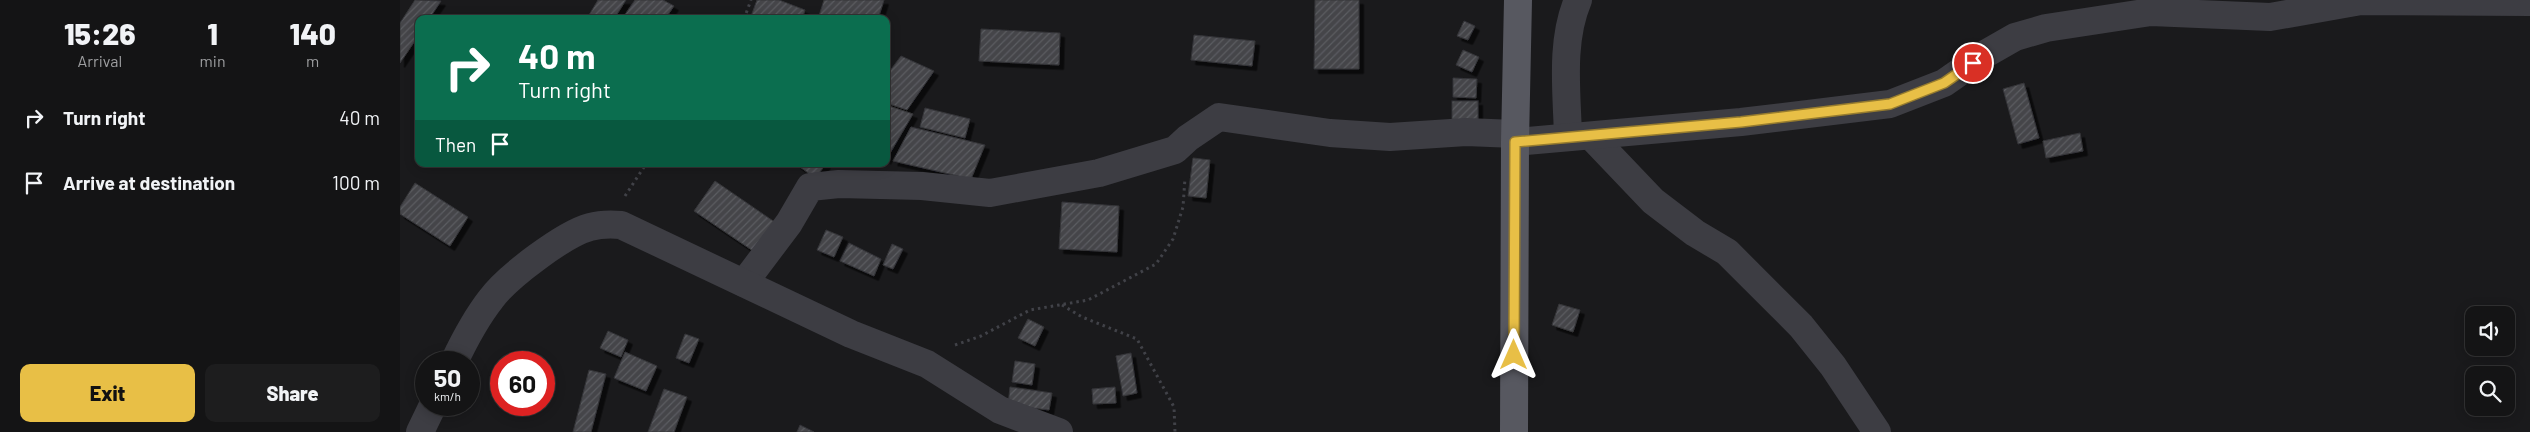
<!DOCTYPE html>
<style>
:root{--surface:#141415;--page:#1d1d1e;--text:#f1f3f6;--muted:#9d9ea0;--line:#333334;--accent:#e8bf46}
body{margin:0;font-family:Barlow,sans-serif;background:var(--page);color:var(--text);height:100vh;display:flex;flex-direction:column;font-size:19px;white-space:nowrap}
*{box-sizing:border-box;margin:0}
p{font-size:16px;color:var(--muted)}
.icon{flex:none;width:28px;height:28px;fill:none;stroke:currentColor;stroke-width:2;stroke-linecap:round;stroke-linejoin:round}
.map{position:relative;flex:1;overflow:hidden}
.details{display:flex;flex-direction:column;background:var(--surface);width:400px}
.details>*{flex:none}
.top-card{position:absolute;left:15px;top:15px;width:475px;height:152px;border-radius:10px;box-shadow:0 2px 12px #0003,0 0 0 1px var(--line);background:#0b6e4f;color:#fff;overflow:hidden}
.tools{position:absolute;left:2065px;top:306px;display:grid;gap:10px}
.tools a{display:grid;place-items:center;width:50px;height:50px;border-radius:10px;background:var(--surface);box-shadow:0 2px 12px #0003,0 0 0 1px var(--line);font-size:25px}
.speed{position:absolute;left:15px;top:351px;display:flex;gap:10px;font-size:25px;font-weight:700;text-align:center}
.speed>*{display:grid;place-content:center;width:65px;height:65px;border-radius:50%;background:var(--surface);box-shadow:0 2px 12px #0003,0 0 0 1px var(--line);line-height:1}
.speed small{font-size:12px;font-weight:400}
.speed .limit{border:8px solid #d22;background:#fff;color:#111}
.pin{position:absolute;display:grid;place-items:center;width:42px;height:42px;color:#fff;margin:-21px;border:2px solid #fff;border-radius:50%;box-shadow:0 1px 5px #0007}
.me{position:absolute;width:55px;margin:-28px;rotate:0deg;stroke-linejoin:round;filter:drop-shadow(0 0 4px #0008)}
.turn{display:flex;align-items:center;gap:18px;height:105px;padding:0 20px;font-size:22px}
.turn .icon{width:65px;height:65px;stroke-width:2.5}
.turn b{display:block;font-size:35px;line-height:42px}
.then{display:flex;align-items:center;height:48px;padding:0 20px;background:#0003;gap:10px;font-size:19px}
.eta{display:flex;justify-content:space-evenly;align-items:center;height:85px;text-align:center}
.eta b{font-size:30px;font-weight:800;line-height:35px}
.action{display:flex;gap:10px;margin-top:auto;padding:10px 20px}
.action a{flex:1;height:58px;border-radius:10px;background:var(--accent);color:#111;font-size:20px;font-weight:800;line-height:58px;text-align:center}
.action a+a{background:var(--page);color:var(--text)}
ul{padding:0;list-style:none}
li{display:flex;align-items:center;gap:15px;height:65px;padding:0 20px}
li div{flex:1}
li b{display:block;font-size:19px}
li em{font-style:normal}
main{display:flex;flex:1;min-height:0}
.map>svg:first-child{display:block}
</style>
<main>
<section class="details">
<div class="eta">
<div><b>15:26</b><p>Arrival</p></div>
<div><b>1</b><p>min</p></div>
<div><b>140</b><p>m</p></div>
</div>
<ul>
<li><svg class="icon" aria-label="right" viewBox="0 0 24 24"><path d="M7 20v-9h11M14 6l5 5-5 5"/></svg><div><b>Turn right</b></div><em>40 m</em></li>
<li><svg class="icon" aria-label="arrive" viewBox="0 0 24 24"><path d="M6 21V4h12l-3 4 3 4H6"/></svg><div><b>Arrive at destination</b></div><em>100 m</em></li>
</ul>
<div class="action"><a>Exit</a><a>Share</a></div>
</section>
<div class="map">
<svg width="2130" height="432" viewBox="0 0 2130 432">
<defs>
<pattern id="building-hatch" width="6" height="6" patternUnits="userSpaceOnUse" patternTransform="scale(1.25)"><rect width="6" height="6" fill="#444549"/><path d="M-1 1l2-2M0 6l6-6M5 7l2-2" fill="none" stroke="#5c5d61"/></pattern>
<filter id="shadow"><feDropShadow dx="4.5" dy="4.5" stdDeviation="0" flood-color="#0009"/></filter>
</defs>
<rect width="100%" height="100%" fill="#1a1a1c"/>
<!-- building -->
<g fill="url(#building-hatch)" stroke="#343438" filter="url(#shadow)">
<polygon points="15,0 41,1 29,19 19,19 19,35 0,63 0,23"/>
<polygon points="198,0 226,0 214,19 195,19 189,15"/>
<polygon points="235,0 263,0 274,6 265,19 222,19"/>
<polygon points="357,0 379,0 405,10 402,19 350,19"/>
<polygon points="424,0 484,0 478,19 418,19"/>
<polygon points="915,0 959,0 959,69 914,69"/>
<polygon points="1064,21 1075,26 1068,40 1057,36"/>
<polygon points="581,29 660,33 659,65 579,61"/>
<polygon points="794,35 855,41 852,66 791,60"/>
<polygon points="1063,50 1079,57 1072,72 1056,65"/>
<polygon points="501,56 534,71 507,110 486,103 486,76"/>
<polygon points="1053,78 1077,79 1076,98 1053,97"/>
<polygon points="1624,83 1639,138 1618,144 1603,89"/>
<rect x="1052" y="101" width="26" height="21"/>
<polygon points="486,105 513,114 486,160"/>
<polygon points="525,108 570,119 565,138 520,127"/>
<polygon points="511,127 585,145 571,179 493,161"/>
<polygon points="1680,133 1683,151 1646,158 1643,141"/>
<polygon points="793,158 810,160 806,198 788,196"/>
<polygon points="396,164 426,164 415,178"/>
<polygon points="315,181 379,225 359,255 294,211"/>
<polygon points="15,183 68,217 50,246 0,214 0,207"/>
<polygon points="662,202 719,206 717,252 659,249"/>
<polygon points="426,230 443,237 434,257 417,250"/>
<polygon points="449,243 481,259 474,276 440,261"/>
<polygon points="492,244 503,249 493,269 483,265"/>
<polygon points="1159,304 1180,310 1173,332 1152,325"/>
<polygon points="628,319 644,327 635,346 618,338"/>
<polygon points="208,331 228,340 221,357 200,348"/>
<polygon points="285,334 299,339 289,363 276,358"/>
<polygon points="225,352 257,366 246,391 214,378"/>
<polygon points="731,353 737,393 723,396 716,356"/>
<polygon points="615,361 635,364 632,385 612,382"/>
<polygon points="189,370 206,374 191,432 173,432"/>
<polygon points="610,387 652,393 649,410 608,405"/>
<polygon points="715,387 716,403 693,404 692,389"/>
<polygon points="264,389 287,397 274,432 248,432"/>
<polygon points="400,425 414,432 397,432"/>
</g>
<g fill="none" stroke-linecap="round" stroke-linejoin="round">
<!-- path -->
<g stroke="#414248" stroke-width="3" stroke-dasharray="2.5 4" stroke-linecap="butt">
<polyline points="344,19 351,0"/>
<polyline points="225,196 246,164"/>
<polyline points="662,305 682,317 737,339 774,407 775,432"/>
<polyline points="555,345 581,336 630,310 688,300 756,264 773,239 783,207 785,178"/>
</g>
<!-- minor -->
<g stroke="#3d3d43" stroke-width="28">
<polyline points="1191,136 1253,201 1295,233 1327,252 1401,326 1433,366 1477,432"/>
<path d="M1168,137c-1,-44 -8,-95 10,-137"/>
<polyline points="1115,142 1341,122 1490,104 1544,83 1587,53 1615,37 1646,28 1751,12 1870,17 1961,1 2130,2"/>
<polyline points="344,283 389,223 410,187 439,184 522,186 590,193 699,173 775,150 788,138 819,117 930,133 990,137 1066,132 1115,134"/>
<path d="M54,362c10,-21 22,-44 37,-63 16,-22 73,-65 99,-72 11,-3 20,-3 31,-2l230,109 76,30 73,46 59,22"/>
<polyline points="20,432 33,405"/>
</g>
<!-- primary -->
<polyline stroke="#575860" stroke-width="28" points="1114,432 1115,142 1118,0"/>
</g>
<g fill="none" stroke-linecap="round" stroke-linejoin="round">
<!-- route casing -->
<g stroke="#977c2e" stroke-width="12">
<polyline id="route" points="1114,355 1115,142 1341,122 1490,104 1544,83 1573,63"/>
</g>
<!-- route -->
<use href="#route" stroke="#e8bf46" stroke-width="9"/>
</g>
</svg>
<div class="tools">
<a><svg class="icon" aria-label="sound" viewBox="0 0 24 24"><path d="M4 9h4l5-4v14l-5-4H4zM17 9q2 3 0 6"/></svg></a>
<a><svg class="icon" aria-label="search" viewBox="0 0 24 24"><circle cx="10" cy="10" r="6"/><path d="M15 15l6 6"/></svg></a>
</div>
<div class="speed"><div>50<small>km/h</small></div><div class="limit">60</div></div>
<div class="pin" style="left:1573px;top:63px;background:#d93025"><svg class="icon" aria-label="arrive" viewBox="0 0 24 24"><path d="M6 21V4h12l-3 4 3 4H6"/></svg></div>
<svg class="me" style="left:1114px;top:355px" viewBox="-20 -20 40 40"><path d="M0-17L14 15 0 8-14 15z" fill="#e8bf46" stroke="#fff" stroke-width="4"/></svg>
<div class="top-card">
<div class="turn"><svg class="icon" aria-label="right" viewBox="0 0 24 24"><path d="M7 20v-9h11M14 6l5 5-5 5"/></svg><div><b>40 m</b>Turn right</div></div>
<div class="then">Then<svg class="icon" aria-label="arrive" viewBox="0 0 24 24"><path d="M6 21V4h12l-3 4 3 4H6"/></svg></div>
</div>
</div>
</main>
